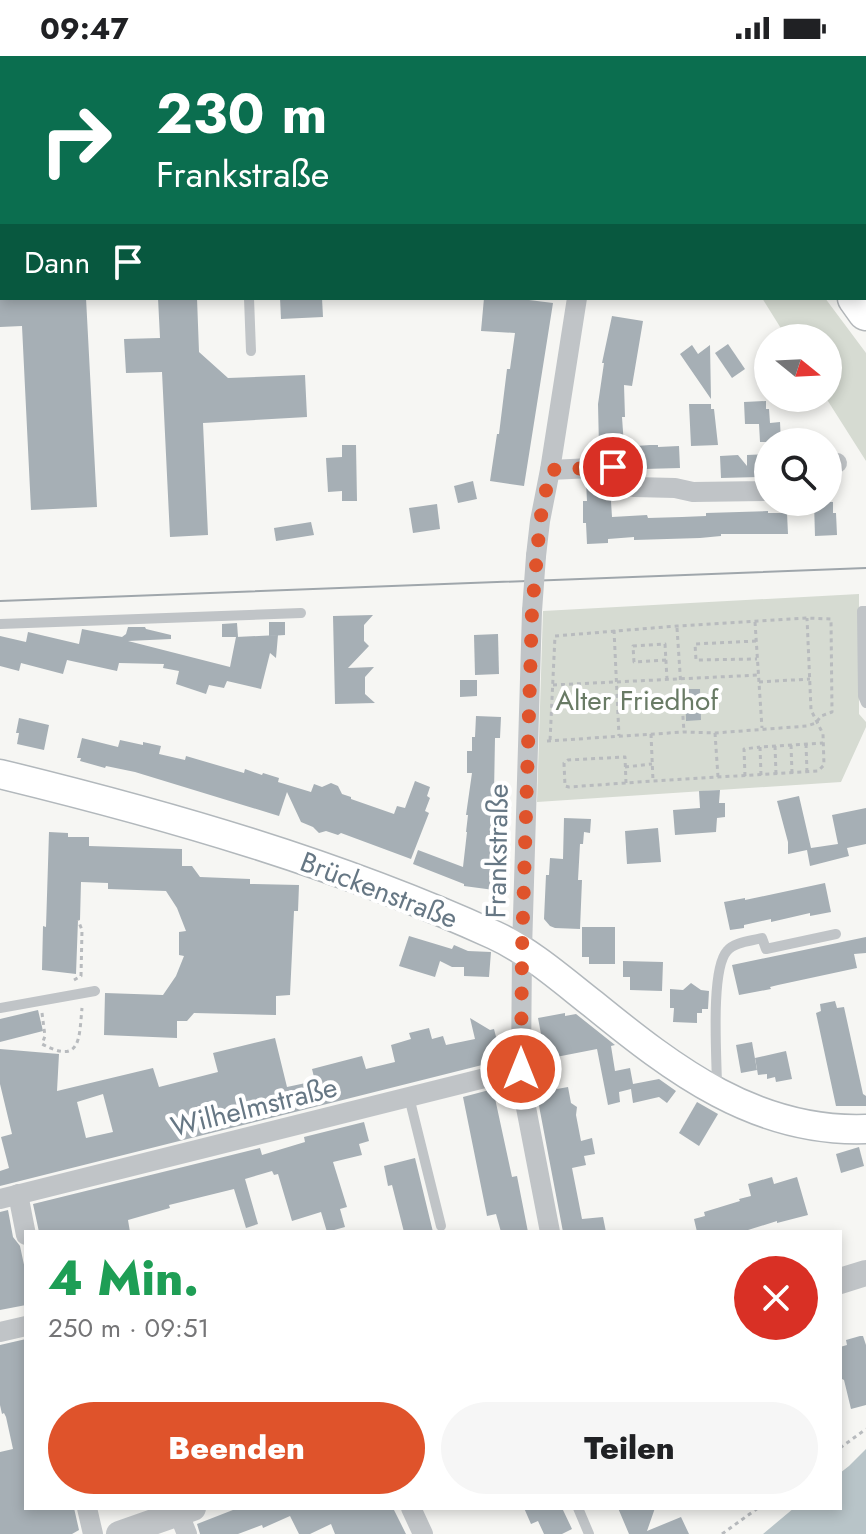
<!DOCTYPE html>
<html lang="de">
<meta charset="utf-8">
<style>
:root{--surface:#fff;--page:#f6f6f6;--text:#202124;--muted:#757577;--accent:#df532b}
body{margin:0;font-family:Jost,sans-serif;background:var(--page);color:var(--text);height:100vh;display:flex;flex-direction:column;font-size:30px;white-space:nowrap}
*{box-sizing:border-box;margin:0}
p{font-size:26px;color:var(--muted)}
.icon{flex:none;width:44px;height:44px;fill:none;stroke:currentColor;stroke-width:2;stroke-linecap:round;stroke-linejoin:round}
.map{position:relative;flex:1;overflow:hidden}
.sheet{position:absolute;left:24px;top:1174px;width:818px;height:280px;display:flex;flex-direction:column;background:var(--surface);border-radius:0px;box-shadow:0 4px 12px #0003}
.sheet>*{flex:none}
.hud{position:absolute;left:0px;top:0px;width:866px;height:244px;box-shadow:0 4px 12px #0003;background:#0b6e4f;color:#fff;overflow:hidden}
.needle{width:52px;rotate:108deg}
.controls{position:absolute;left:754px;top:268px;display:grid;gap:16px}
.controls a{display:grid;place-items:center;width:88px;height:88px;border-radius:50%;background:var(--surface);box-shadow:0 4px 12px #0003;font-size:40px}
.pin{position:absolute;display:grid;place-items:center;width:68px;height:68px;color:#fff;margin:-34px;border:4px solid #fff;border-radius:50%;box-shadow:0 2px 8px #0007}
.me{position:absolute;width:88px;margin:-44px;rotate:0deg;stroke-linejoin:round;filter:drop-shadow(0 0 6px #0008)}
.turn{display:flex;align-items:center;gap:28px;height:168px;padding:0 24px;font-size:36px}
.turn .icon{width:104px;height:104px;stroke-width:2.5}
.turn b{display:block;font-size:56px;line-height:68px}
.then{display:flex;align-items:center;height:76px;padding:0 24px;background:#0003;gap:16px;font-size:30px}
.round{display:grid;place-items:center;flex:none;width:84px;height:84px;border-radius:42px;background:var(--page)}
.overview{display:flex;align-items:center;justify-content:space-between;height:136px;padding:0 24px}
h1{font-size:48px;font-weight:800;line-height:60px;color:#1e9e55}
.cta{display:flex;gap:16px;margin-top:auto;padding:16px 24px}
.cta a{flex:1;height:92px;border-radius:48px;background:var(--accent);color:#fff;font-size:32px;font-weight:800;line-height:92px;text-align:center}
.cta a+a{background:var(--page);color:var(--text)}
.status{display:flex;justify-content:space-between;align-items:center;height:56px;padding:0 40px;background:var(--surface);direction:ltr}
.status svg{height:22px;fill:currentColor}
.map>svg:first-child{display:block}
</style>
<div class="status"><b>09:47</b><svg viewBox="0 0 49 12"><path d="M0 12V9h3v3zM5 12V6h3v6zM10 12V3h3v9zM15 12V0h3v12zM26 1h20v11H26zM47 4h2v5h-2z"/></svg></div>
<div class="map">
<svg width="866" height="1478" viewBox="0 0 866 1478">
<rect width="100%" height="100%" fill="#f6f6f3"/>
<!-- green -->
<g fill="#d6dbd2">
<polygon points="0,0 73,0 74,2 2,2 2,137 0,137"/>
<polygon points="770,0 866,0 866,126 864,123 864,2 771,2"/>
<polygon points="762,242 825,242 866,297 866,405 826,342 828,342 828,282 787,282"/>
<polygon points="859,538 859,658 866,666 866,671 841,726 537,746 543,555"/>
</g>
<!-- water -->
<polygon fill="#b8c4c8" points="866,1393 866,1478 763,1478 794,1452 840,1452 840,1417 849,1410"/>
<!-- building -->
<g fill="#a6afb5" fill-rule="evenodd">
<polygon points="0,242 86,242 97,451 31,454 22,270 0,271"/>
<polygon points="158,242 197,242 199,296 228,322 305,319 307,361 203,367 208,479 170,481 162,316 126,317 124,283 160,282"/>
<polygon points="280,242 322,242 323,261 281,263"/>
<polygon points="484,242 513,242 553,247 524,430 490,425 497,378 499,378 507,313 510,313 515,277 481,275"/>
<polygon points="612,260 643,265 632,330 624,329 625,361 622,361 624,390 599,391 598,348 604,307 602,307"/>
<polygon points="728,288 745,313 732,322 715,297"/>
<polygon points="692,289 698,298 710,289 711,343 680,298"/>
<polygon points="766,345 766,353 769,353 770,367 780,366 781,386 760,386 759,368 745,368 744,346"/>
<polygon points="689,348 711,348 711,353 714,353 718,389 691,390"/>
<polygon points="342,389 356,389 357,445 342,445 342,435 328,436 326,402 342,401"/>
<polygon points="650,389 658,389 658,391 679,390 680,412 644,413 644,411 637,411 636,390"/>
<polygon points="768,398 768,416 759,421 721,422 720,400 738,399 747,410 747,399"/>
<polygon points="607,424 607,430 610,430 612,461 647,459 648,462 682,461 706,460 706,457 768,455 768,457 787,457 788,478 721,478 721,480 700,482 634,484 634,481 608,483 608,487 587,488 586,467 583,467 583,445 587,445 586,425"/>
<polygon points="473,425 477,443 458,447 454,430"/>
<polygon points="814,446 833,446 833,457 836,457 837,479 815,480"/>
<polygon points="437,448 440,473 413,477 409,452"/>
<polygon points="311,466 314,479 276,485 274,472"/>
<polygon points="373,559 364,569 364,585 369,590 348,612 374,611 365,621 365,638 375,647 335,648 333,560"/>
<polygon points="269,566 285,566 285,579 269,580"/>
<polygon points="237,567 238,581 222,581 222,568"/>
<polygon points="128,571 145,571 146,573 171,579 171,583 128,585 230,611 236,581 278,579 276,602 270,597 261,633 227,625 224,632 209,629 206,638 176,628 179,615 163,612 164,608 119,607 117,615 67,604 63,618 21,607 19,615 0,610 0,580 26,586 28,576 79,588 82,573 122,581 126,578"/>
<polygon points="498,578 499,618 475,619 474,579"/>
<polygon points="460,624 477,624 477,640 460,641"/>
<polygon points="685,633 700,633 701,664 686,665"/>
<polygon points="476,660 501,661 500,682 495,682 494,737 502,738 496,780 497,780 495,814 496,814 494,834 464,830 464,828 413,808 418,794 463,811 467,776 466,776 468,759 466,759 472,717 467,717 467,695 472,695 472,681 475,681"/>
<polygon points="19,662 49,669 44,694 17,688 19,677 16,677"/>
<polygon points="82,682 118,691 120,684 143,689 143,686 161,690 159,698 185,704 186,700 244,717 245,713 262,719 263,717 279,722 278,726 311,736 314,728 322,731 331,727 338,730 342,738 351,741 351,743 394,758 397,750 405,752 415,725 430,731 427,740 430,742 425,755 429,757 411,803 341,777 338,779 326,775 319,777 313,771 301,766 287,736 279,760 135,716 106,710 105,712 80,705 81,702 77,702"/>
<polygon points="720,734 719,747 725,747 725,761 717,762 716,776 675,779 673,754 700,752 699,735"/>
<polygon points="799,740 811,792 838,788 832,759 866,752 866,788 847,792 849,800 810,810 807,794 788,798 788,786 777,745"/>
<polygon points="564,762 591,763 590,777 584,776 583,788 580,788 578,824 582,824 580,873 555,872 550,870 544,863 546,819 549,819 550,802 563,803"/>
<polygon points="658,772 661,806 627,808 625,775"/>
<polygon points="49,776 68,777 68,781 89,781 89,790 182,793 182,810 192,810 200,821 250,823 250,828 299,829 298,855 294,855 290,939 276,940 276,959 194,957 187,965 177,965 177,982 104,979 105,937 163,939 176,920 184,900 179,899 179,876 186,875 177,852 166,835 108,833 108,827 81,826 80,864 78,864 76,918 42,914 43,870 46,871"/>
<polygon points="825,827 831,856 810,860 810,857 771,866 771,863 744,869 744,872 730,874 724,846 745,842 745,844"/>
<polygon points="582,871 615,871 615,908 589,908 589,901 582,901"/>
<polygon points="409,880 452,893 454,889 468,895 491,896 489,921 464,920 464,911 452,911 440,905 435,921 399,910"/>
<polygon points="866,881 866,897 854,898 857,912 778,929 770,931 771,933 739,939 732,909"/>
<polygon points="623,905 663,906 662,935 630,934 630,921 623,921"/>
<polygon points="691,927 701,934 709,935 708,953 702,953 702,957 697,957 697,967 673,966 674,952 670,952 670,933 683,934"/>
<polygon points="835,945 837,952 844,951 863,1038 866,1040 866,1050 836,1050 816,957 821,955 820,948"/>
<polygon points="38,954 43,975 0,986 0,963"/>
<polygon points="565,957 565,960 576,958 615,989 611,990 615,1015 630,1012 633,1028 659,1023 676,1035 667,1047 659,1041 633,1047 631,1033 619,1036 620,1046 608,1049 597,993 551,1002 557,1033 568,1031 571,1047 577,1051 576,1059 581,1085 592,1082 595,1098 584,1100 586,1109 572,1112 582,1163 603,1161 606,1176 563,1176 536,1034 535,1022 541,1020 534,979 541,978 538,962"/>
<path d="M470,962l20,12 4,-1 8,31 -502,126v-15l9,-3 -8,-31 11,-3 -12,-50v-35l59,5 -2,37 96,-23 6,19 59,-15 -5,-19 62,-15 12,49 28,-6 -3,-12 50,-13 4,13 29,-7 -4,-17 20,-6 -2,-6 20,-5 3,11 11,-3 3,9 29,-6zM103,1038l10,38 -27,6 -9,-36z"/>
<polygon points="752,986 757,1014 741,1017 736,989"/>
<polygon points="786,995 792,1023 776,1026 775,1021 767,1023 767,1018 758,1019 755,1002"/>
<polygon points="493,1033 512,1121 517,1120 528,1176 501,1176 496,1158 487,1160 463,1041"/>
<polygon points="697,1046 718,1058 699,1090 679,1077"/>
<polygon points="364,1066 369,1085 359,1088 362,1099 333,1106 347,1151 340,1153 345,1171 327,1176 321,1156 292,1165 278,1118 274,1119 272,1115 245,1123 258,1168 246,1172 234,1133 169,1149 170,1152 128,1164 130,1176 39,1176 33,1148 260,1092 262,1099 305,1086 304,1081"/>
<polygon points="859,1091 864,1110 841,1117 836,1098"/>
<polygon points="415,1102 433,1176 404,1176 392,1129 388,1130 384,1110"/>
<polygon points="772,1121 774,1128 797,1121 808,1159 777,1167 777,1165 748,1174 749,1176 697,1176 694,1163 705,1160 704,1156 740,1145 739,1143 751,1140 748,1128"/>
<polygon points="8,1154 13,1181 20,1190 26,1218 26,1249 0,1254 0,1156"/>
<polygon points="860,1280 863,1280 866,1289 866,1349 851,1353 844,1324 840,1322 840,1291 847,1289 846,1284"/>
<polygon points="26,1283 26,1452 74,1452 79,1474 72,1478 0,1478 0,1396 13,1393 6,1361 4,1357 2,1358 0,1349 0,1289"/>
<polygon points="238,1452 393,1452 406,1478 335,1478 331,1468 310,1478 299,1478 290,1460 263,1472 262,1469 238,1478 200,1478 197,1468"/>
<polygon points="524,1452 568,1452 563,1454 572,1473 562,1478 544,1478 538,1465 531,1468"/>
<polygon points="618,1452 655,1452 647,1475 681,1461 689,1478 629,1478"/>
</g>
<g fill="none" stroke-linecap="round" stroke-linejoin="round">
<!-- secondary casing -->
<g stroke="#b2b8bc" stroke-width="31">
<path id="secondary" d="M0,718c168,41 336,89 494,161 37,17 67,44 99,69 81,66 163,129 273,125"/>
</g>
<!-- motorway casing -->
<g stroke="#b3b7ba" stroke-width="39">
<g id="motorway">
<polyline points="678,0 680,2"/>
<polyline points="733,0 734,2"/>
<polyline points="864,174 866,176"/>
<polyline points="856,242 866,256"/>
</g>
</g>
<!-- path -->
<g stroke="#b8bbbe" stroke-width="3" stroke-dasharray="4 4" stroke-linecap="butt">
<polyline points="822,0 822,2"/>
<polyline points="864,75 866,77"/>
<polyline points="755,566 762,672"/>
<polyline points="677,572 684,676"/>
<polyline points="614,574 619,680"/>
<polyline points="756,585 695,588 696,604 757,603"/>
<polyline points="666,604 634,606 633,590 665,588 667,623"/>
<polyline points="759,626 810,623"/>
<polyline points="553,629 759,619"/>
<polyline points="715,677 718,721"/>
<polyline points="651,678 653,725"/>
<polyline points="547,685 684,676 715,677 807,670 816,667 821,660 832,656 831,563 807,562 677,570 555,580 550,685"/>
<polyline points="806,688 807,716"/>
<polyline points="791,689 792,717"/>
<polyline points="775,690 776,718"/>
<polyline points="625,711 652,708"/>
<polyline points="761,719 760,691 823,687"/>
<polyline points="745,720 744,693 760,691"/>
<polyline points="626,727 625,701 568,704 564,707 565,730 569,731 653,725 818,715 824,709 823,678 811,654 807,562"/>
<polyline points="74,924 81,920 82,874 78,864"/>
<path d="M42,957l3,23 -3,8c39,21 37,-5 40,-36"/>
<polyline points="840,1392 866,1373"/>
<polyline points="722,1478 758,1452"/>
</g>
<!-- service -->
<g stroke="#c0c4c7" stroke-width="10">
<polyline points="251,2 252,0"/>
<polyline points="249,242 251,295"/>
<polyline points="866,555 862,555 863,640 866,647"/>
<polyline points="0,568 301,557"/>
<polyline points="0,952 95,935"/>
<path d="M717,1032c0,-28 -7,-118 10,-137 7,-9 24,-10 35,-13l4,11 70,-15"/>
<polyline points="409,1041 441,1170"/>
<polyline points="578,1452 589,1478"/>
</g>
<!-- minor -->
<g stroke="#c0c4c7" stroke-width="20">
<polyline points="614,2 615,0"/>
<polyline points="828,408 837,407"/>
<polyline points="550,414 613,411 619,412 634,431 675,432 693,436 765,435 768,429"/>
<polyline points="536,500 540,465 550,414 577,242"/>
<polyline points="532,555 522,894 521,1013 523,1036 550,1176"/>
<polyline points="18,1138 26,1179"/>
<polyline points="0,1143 521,1013"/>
<polyline points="0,1276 26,1270"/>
<polyline points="87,1452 93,1478"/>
<polyline points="411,1452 423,1478"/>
<polyline points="179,1458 187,1478"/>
</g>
<!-- tertiary -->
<g stroke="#c0c4c7" stroke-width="26">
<polyline points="840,1225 866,1217"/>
<polyline points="119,1478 193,1452"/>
</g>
<!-- secondary -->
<use href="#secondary" stroke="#fff" stroke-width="28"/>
<!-- motorway -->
<use href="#motorway" stroke="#fff" stroke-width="36"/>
<!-- tram -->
<polyline stroke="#9fa6ab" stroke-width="2" points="0,545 866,512"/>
<!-- minor-bridge -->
<polyline stroke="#c0c4c7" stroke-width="20" points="532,555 536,500"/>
</g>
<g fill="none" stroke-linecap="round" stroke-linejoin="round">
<!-- route -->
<polyline stroke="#df532b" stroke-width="14" stroke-dasharray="0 25.2" points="521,1013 522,894 532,555 540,465 550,414 613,411"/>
</g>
<g text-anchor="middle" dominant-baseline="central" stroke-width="8" stroke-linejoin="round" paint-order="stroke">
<!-- park labels -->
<g font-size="28" fill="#697b65" stroke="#fff">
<text x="637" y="644">Alter Friedhof</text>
</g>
<!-- street labels -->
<g font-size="28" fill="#667784" stroke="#fff">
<text transform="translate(497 795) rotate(-89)">Frankstraße</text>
<text transform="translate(379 834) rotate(21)">Brückenstraße</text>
<text transform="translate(254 1051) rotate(-14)">Wilhelmstraße</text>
</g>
</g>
</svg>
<div class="controls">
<a><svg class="needle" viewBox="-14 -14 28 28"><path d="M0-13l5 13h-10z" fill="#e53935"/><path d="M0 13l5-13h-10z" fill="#757577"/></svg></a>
<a><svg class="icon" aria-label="search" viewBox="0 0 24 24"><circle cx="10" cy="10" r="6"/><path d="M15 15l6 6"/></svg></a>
</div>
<div class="pin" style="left:613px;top:411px;background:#d93025"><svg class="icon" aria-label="arrive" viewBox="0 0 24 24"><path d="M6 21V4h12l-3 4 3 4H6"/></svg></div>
<svg class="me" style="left:521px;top:1013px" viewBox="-20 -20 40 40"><circle r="17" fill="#df532b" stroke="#fff" stroke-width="3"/><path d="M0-11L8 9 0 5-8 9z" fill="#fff"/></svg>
<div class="hud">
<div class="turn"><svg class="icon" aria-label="right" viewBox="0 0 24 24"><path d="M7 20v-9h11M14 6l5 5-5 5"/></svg><div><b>230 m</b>Frankstraße</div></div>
<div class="then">Dann<svg class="icon" aria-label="arrive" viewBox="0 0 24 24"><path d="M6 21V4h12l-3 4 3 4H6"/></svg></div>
</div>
<section class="sheet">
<div class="overview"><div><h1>4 Min.</h1><p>250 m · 09:51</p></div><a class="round" style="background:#d93025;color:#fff"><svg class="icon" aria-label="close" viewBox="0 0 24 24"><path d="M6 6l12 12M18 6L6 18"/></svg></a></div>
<div class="cta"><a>Beenden</a><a>Teilen</a></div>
</section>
</div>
